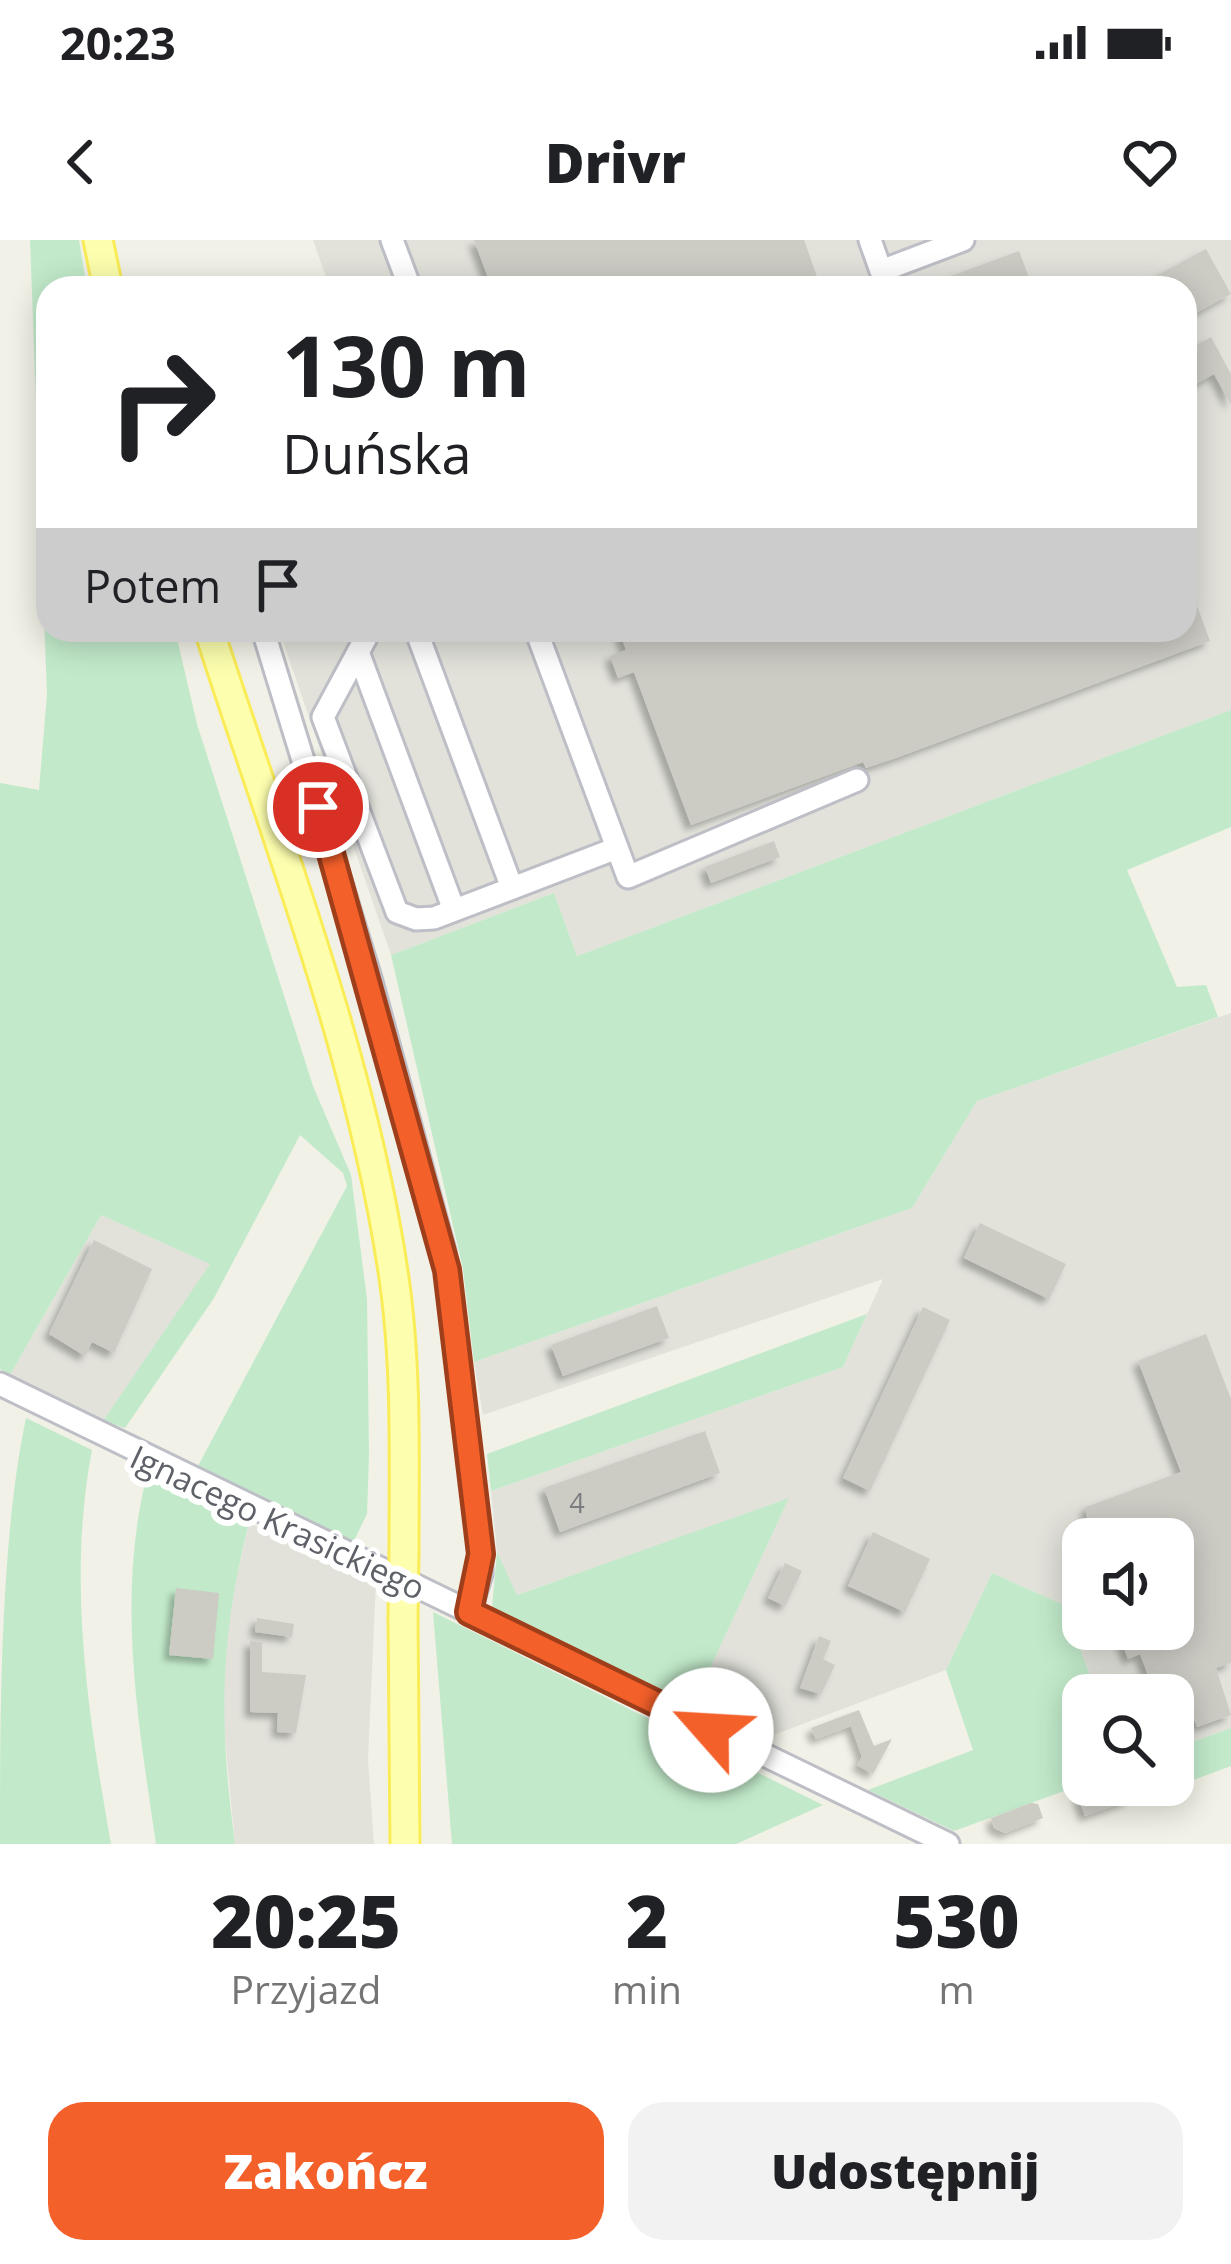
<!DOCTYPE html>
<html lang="pl">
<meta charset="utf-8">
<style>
:root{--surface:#fff;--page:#f2f2f2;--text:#202124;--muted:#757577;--accent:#f4602a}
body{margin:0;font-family:"Open Sans",sans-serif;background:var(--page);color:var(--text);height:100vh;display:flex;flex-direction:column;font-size:45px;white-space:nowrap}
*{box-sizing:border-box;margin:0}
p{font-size:39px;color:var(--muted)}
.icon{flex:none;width:66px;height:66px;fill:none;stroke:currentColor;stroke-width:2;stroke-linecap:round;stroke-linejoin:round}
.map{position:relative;height:1604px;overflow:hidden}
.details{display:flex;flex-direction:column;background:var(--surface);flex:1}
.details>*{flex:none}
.guide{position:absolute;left:36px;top:36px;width:1161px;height:366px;border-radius:36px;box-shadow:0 6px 30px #0003;background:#fff;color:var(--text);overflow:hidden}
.buttons{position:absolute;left:1062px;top:1278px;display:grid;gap:24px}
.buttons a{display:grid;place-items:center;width:132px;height:132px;border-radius:24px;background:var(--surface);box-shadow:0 6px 30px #0003;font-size:60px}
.pin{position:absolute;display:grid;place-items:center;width:102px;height:102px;color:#fff;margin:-51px;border:6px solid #fff;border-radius:50%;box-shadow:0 3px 12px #0007}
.me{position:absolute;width:132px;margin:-66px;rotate:296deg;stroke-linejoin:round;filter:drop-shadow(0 0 9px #0008)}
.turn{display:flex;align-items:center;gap:42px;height:252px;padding:0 48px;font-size:54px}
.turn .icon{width:156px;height:156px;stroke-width:2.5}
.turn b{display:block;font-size:84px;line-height:102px}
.then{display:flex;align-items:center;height:114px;padding:0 48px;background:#0003;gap:24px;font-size:45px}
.eta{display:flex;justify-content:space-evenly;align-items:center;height:204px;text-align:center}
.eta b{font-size:72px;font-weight:800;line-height:84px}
.primary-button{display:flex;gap:24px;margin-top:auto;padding:24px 48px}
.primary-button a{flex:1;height:138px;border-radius:36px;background:var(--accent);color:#fff;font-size:48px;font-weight:800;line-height:138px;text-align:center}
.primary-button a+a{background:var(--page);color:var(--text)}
.status{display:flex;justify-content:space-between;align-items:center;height:84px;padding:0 60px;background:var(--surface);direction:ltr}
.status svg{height:33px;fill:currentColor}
header{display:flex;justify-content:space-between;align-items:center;height:156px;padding:0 48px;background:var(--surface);font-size:54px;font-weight:800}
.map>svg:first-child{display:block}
</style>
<div class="status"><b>20:23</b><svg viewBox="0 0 49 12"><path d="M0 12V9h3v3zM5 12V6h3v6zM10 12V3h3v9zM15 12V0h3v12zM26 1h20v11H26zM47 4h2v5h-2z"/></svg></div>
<header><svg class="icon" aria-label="back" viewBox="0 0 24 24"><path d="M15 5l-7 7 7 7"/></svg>Drivr<svg class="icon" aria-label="heart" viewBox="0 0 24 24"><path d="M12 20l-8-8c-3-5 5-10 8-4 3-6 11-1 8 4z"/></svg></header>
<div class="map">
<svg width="1231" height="1604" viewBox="0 0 1231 1604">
<defs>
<filter id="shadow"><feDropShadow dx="-5.5" dy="5.5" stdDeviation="3" flood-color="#0004"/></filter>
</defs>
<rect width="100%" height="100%" fill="#f1f1e7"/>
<!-- industrial -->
<g fill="#e2e2db" fill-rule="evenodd">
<polygon points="313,0 1231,0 1231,470 577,716 554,653 391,715 279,390 1185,390 1185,48 330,48"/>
<path d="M1231,773v715l-58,21v-54h-76l-33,-90 -72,-32 -46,97 -183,69 -69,-36 94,-203 -272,95 -19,-43 -6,-61 352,-124 40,-88 -400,136 -9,-53 438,-154 65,-107zM1083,1299h90v90h-90z"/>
<polygon points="101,975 211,1024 103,1181 10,1135"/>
<polygon points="249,1283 376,1341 368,1520 374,1604 235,1604 223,1477 224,1394"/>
</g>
<!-- green -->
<g fill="#c2eaca">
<polygon points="30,0 79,0 87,48 48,48 48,390 175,390 197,484 313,846 351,935 367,1059 369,1215 367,1274 351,1307 198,1226 347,946 343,933 300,895 214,1058 125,1188 103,1181 210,1024 101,975 10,1135 0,1129 0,543 39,550 47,454"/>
<polygon points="1231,470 1231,587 1127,630 1177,747 1206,745 1218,777 977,861 912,968 474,1122 463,1029 391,715 554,653 577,716"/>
<polygon points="867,1074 843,1127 491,1251 487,1214"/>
<path d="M26,1178l66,32c-25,130 -4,264 19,394h-111c0,-130 0,-303 26,-426z"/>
<path d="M147,1235l19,4 83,44c-30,119 -30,200 -14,321h-79c-18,-123 -40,-247 -9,-369z"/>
<polygon points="789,1258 694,1463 504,1380 492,1368 497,1312 517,1355"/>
<polygon points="992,1333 1064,1365 1097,1455 1083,1455 1083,1544 954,1591 868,1550 973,1510 946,1430"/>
<polygon points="433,1372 823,1565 736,1604 452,1604"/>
<polygon points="1231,1488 1231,1526 1169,1549 1173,1509"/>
</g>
<!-- building -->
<g fill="#cccbc4" filter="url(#shadow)">
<polygon points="474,0 804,0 821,48 492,48"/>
<polygon points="1206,9 1231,54 1185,79 1185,48 1168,48 1160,34"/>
<polygon points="1019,11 1033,48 922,48 922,47"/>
<polygon points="1211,97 1231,134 1231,165 1214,134 1185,150 1185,112"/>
<polygon points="1186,336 1210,401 896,518 866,528 863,522 691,585 634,432 618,438 610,416 626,410 619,390 1185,390"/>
<polygon points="774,601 780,617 711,643 705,627"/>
<polygon points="980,983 1066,1024 1049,1059 964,1018"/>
<polygon points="94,1000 152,1029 114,1113 92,1102 85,1116 49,1094"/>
<polygon points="657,1066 669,1098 563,1136 551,1105"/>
<polygon points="923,1067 950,1080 870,1251 843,1238"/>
<polygon points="1206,1094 1231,1159 1231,1423 1216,1428 1231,1475 1197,1487 1180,1442 1154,1451 1140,1414 1128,1419 1117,1389 1173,1389 1173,1299 1089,1299 1086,1267 1181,1232 1138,1121"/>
<polygon points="705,1191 720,1233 560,1292 544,1248"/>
<polygon points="873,1292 930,1319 905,1372 848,1346"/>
<polygon points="785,1323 802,1331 785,1366 768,1358"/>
<polygon points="176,1348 219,1353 213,1419 169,1415"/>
<polygon points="257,1378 294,1384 292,1397 255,1392"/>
<polygon points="819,1396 831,1401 823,1419 835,1425 821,1454 800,1448"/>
<polygon points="250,1401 262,1402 262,1432 306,1435 296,1493 277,1492 278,1473 250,1472"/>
<polygon points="859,1470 874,1506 892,1499 873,1534 857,1525 862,1517 851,1486 816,1499 811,1488"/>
<polygon points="1110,1545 1124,1545 1130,1560 1085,1576 1078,1556"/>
<polygon points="1031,1563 1038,1564 1043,1578 1005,1593 994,1588 991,1578"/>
</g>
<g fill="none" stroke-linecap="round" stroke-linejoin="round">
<!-- minor casing -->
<g stroke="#bebfc6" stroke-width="27">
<g id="minor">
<polyline points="392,0 410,48"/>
<polyline points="870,0 881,31 963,0"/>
<polyline points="263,390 370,738 444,1011 481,1314 481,1334 469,1372"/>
<polyline points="370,390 323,477 397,672 416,679 434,678 617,608"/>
<polyline points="416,390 512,648"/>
<polyline points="536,390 628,637 857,540"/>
<polyline points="358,412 454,670"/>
<polyline points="0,1144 948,1604"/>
</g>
</g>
<!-- major casing -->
<g stroke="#faec57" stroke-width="33">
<g id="major">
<polyline points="98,0 108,48"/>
<path d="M209,390c68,212 153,427 185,648 13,90 10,182 10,273"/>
<polyline points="403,1379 405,1604"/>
</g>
</g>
<!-- minor -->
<use href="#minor" stroke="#fff" stroke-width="21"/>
<!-- major -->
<use href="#major" stroke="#fdffae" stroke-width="27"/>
<!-- major-bridge casing -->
<g stroke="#faec57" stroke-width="33" stroke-linecap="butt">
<polyline id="major-bridge" points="403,1379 404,1311"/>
</g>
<!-- major-bridge -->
<use href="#major-bridge" stroke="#fdffae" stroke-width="27"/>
</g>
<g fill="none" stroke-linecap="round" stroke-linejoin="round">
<!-- route casing -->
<g stroke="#9f3e1b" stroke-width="30">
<polyline id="route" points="318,567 447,1030 481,1314 469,1372 711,1490"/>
</g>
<!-- route -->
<use href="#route" stroke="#f4602a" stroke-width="21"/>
</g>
<g text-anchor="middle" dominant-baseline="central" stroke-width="12" stroke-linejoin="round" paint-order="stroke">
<!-- number labels -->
<g font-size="27" fill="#7a7c7f">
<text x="577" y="1262">4</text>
</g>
<!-- street labels -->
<g font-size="33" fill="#5e6168" stroke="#fff">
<text transform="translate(278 1282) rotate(25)">Ignacego Krasickiego</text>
</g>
</g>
</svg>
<div class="buttons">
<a><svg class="icon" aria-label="sound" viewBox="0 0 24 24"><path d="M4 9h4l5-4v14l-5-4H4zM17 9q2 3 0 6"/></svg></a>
<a><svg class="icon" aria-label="search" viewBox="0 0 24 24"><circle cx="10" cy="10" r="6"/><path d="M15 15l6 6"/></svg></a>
</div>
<div class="pin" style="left:318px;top:567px;background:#d93025"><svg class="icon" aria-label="arrive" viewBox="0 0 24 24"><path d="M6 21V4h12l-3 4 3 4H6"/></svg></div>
<svg class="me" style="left:711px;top:1490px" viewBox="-20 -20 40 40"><circle r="19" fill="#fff"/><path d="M0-13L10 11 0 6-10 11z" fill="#f4602a"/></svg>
<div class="guide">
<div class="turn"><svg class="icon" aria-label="right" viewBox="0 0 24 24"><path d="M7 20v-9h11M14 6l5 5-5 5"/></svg><div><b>130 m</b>Duńska</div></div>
<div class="then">Potem<svg class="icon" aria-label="arrive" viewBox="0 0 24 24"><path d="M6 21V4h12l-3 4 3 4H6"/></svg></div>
</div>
</div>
<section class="details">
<div class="eta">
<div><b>20:25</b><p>Przyjazd</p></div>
<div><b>2</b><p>min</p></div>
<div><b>530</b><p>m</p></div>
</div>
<div class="primary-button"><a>Zakończ</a><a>Udostępnij</a></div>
</section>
